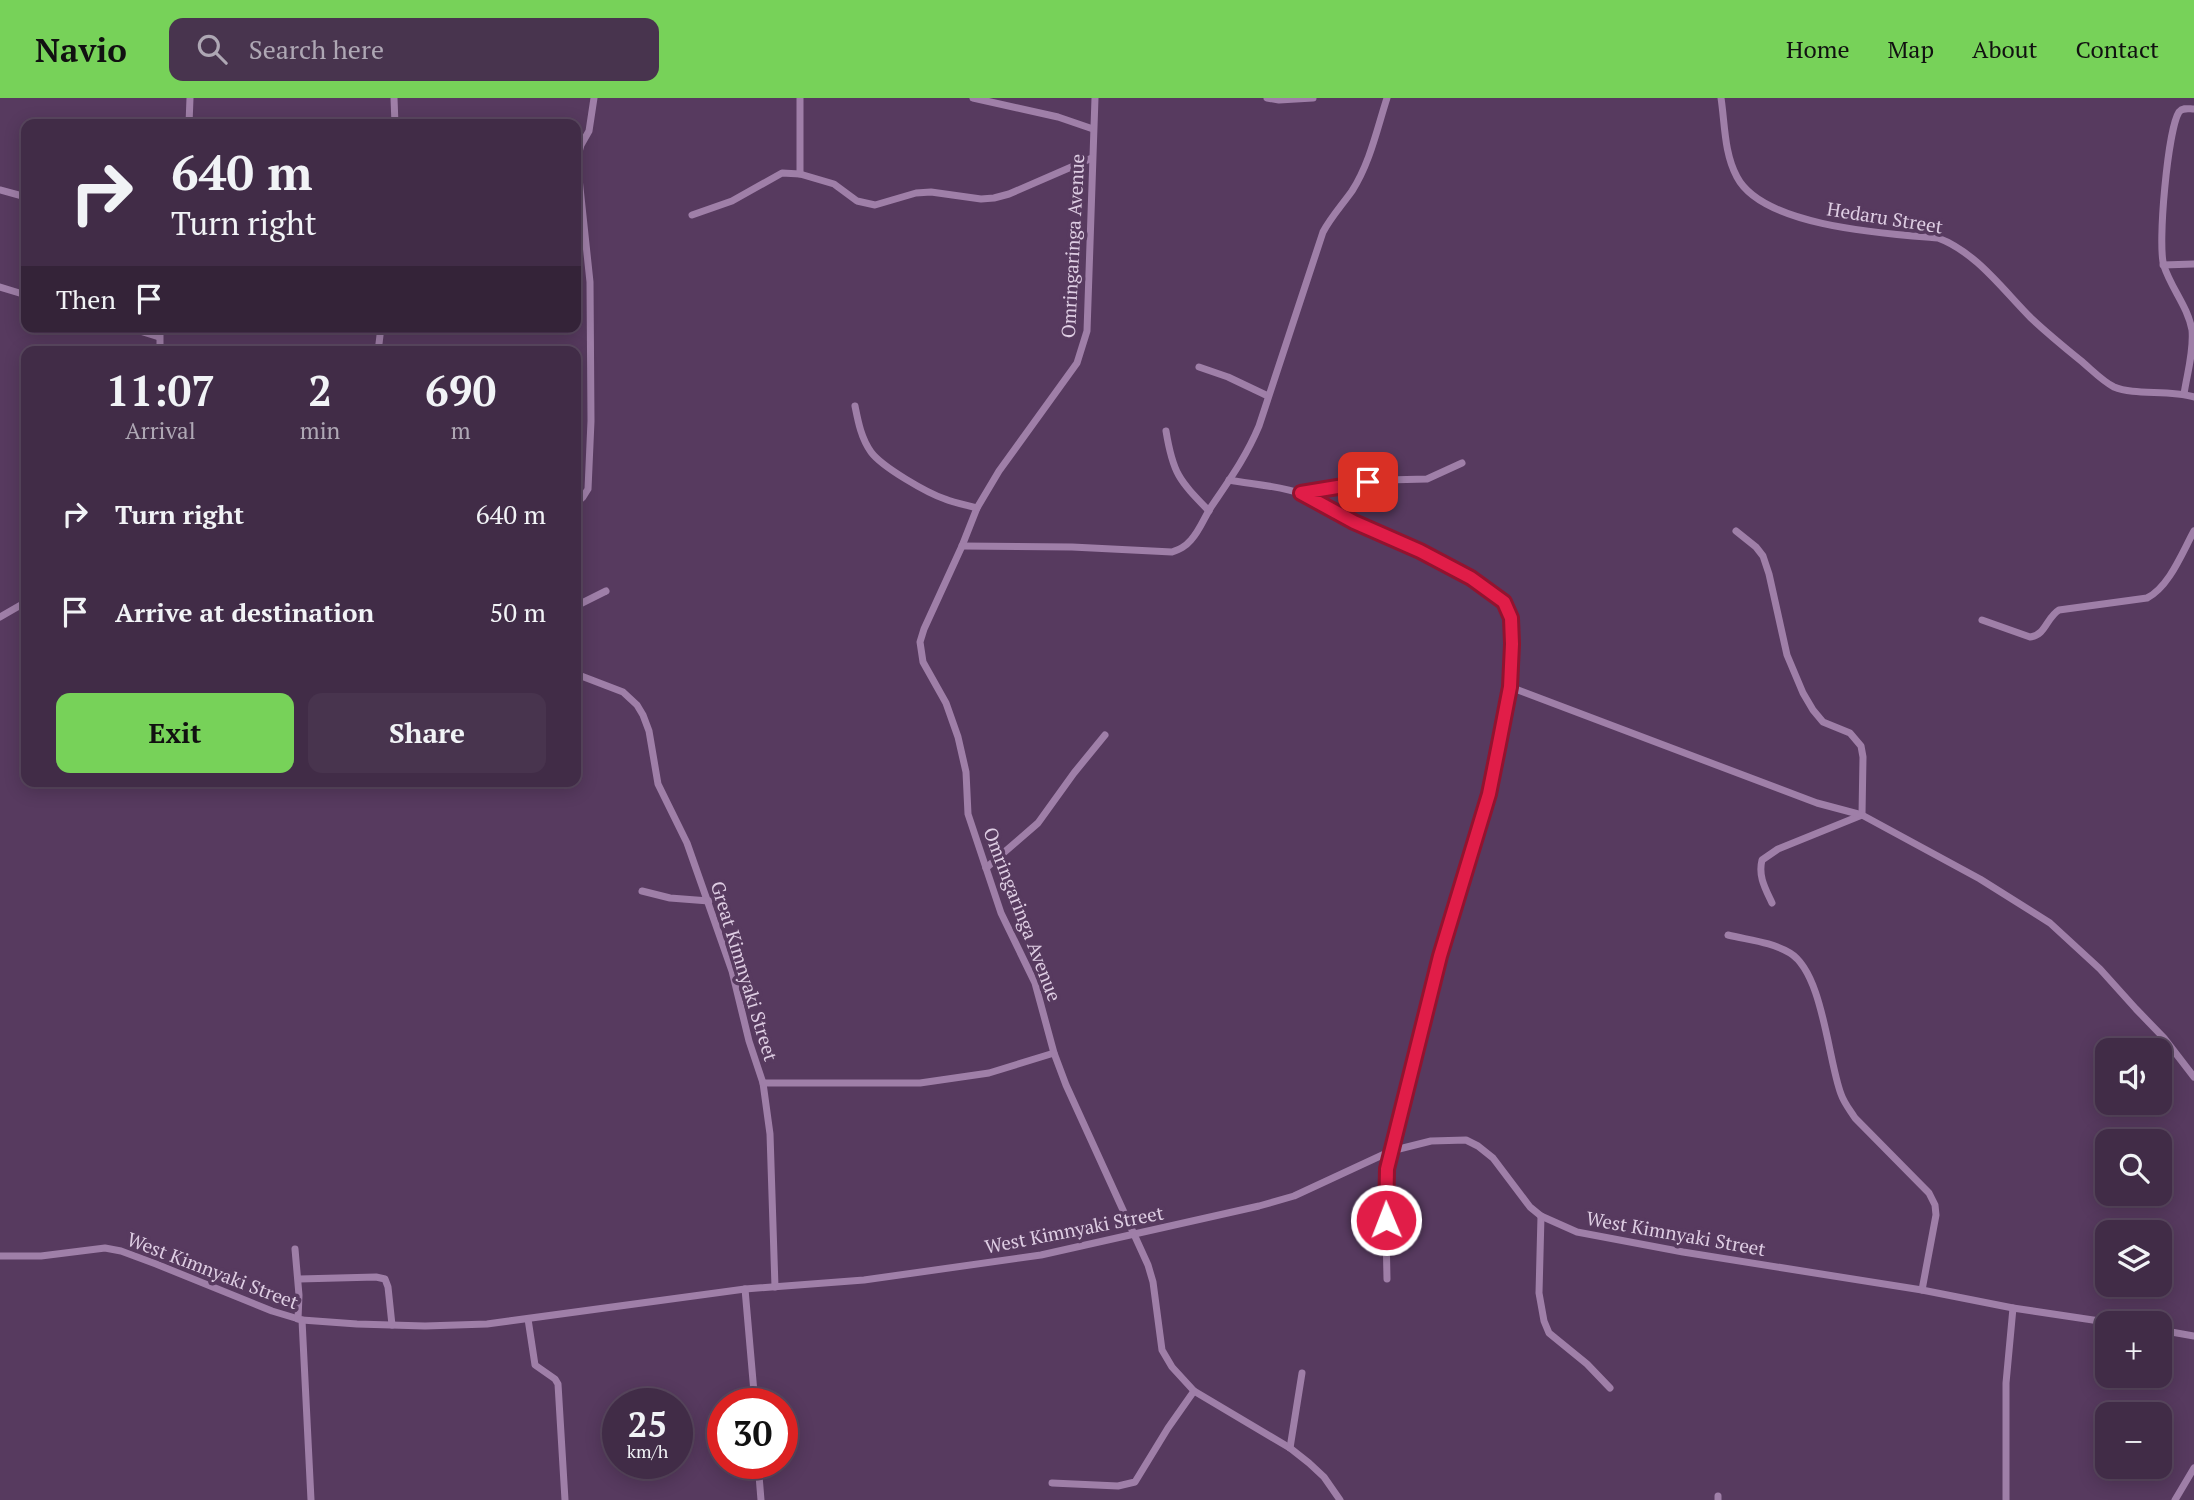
<!DOCTYPE html>
<meta charset="utf-8">
<style>
:root{--surface:#412c47;--page:#48344e;--text:#f1f3f6;--muted:#aea7b4;--line:#5a4860;--accent:#77d259}
body{margin:0;font-family:"PT Serif",serif;background:var(--page);color:var(--text);height:100vh;display:flex;flex-direction:column;font-size:26px;white-space:nowrap}
*{box-sizing:border-box;margin:0}
p{font-size:23px;color:var(--muted)}
.icon{flex:none;width:38px;height:38px;fill:none;stroke:currentColor;stroke-width:2;stroke-linecap:round;stroke-linejoin:round}
.map{position:relative;flex:1;overflow:hidden}
.details{position:absolute;left:21px;top:248px;width:560px;height:441px;display:flex;flex-direction:column;background:var(--surface);border-radius:14px;box-shadow:0 4px 18px #0003,0 0 0 2px var(--line)}
.details>*{flex:none}
.banner{position:absolute;left:21px;top:21px;width:560px;height:214px;border-radius:14px;box-shadow:0 4px 18px #0003,0 0 0 2px var(--line);background:#412c47;color:var(--text);overflow:hidden}
.fabs{position:absolute;left:2095px;top:940px;display:grid;gap:14px}
.fabs a{display:grid;place-items:center;width:77px;height:77px;border-radius:14px;background:var(--surface);box-shadow:0 4px 18px #0003,0 0 0 2px var(--line);font-size:35px}
.speed{position:absolute;left:602px;top:1290px;display:flex;gap:14px;font-size:35px;font-weight:700;text-align:center}
.speed>*{display:grid;place-content:center;width:91px;height:91px;border-radius:50%;background:var(--surface);box-shadow:0 4px 18px #0003,0 0 0 2px var(--line);line-height:1}
.speed small{font-size:18px;font-weight:400}
.speed .limit{border:10px solid #d22;background:#fff;color:#111}
.pin{position:absolute;display:grid;place-items:center;width:60px;height:60px;color:#fff;margin:-30px;border-radius:14px;box-shadow:0 4px 10px #0006}
.me{position:absolute;width:77px;margin:-38px;rotate:359deg;stroke-linejoin:round;filter:drop-shadow(0 0 5px #0008)}
.turn{display:flex;align-items:center;gap:24px;height:147px;padding:0 35px;font-size:32px}
.turn .icon{width:91px;height:91px;stroke-width:2.5}
.turn b{display:block;font-size:49px;line-height:60px}
.then{display:flex;align-items:center;height:66px;padding:0 35px;background:#0003;gap:14px;font-size:26px}
.eta{display:flex;justify-content:space-evenly;align-items:center;height:119px;text-align:center}
.eta b{font-size:42px;font-weight:600;line-height:49px}
.cta{display:flex;gap:14px;margin-top:auto;padding:14px 35px}
.cta a{flex:1;height:80px;border-radius:14px;background:var(--accent);color:#111;font-size:28px;font-weight:600;line-height:80px;text-align:center}
.cta a+a{background:var(--page);color:var(--text)}
ul{padding:0;list-style:none}
li{display:flex;align-items:center;gap:21px;height:98px;padding:0 35px}
li div{flex:1}
li b{display:block;font-size:26px}
li em{font-style:normal}
header{display:flex;align-items:center;gap:42px;box-sizing:border-box;height:98px;padding:0 35px;background:var(--accent);color:#111}
header strong{font-size:33px}
nav{display:flex;gap:38px;margin-inline-start:auto;font-size:24px}
.search{width:490px;height:63px;background:var(--page);display:flex;align-items:center;gap:18px;box-sizing:border-box;padding:0 24px;border-radius:14px;color:var(--muted);font-size:26px}
.map>svg:first-child{display:block}
</style>
<header>
<strong>Navio</strong>
<div class="search"><svg class="icon" aria-label="search" viewBox="0 0 24 24"><circle cx="10" cy="10" r="6"/><path d="M15 15l6 6"/></svg>Search here</div>
<nav><a>Home</a><a>Map</a><a>About</a><a>Contact</a></nav>
</header>
<div class="map">
<svg width="2194" height="1402" viewBox="0 0 2194 1402">
<rect width="100%" height="100%" fill="#573a5f"/>
<g fill="none" stroke-linecap="round" stroke-linejoin="round">
<!-- street -->
<g stroke="#9f7fa8" stroke-width="7">
<polyline points="394,0 395,26"/>
<polyline points="800,0 800,76"/>
<polyline points="973,0 1058,19 1093,31"/>
<polyline points="1095,0 1087,233 1077,265 999,373 977,410 962,448 924,531 920,544 923,564 946,605 958,639 966,674 968,716 1001,815 1035,885 1054,955 1066,987 1148,1167 1153,1184 1162,1252 1172,1269 1194,1293 1290,1350 1309,1365 1324,1379 1340,1402"/>
<polyline points="1267,0 1279,2 1313,0"/>
<path d="M1721,0c4,26 3,55 16,79 26,50 151,57 201,61 38,14 65,52 93,80 16,15 33,29 49,42 11,9 22,21 34,27 21,9 55,2 80,10"/>
<polyline points="189,26 190,0"/>
<polyline points="0,92 26,99"/>
<polyline points="692,117 732,103 782,75 800,76 834,86 857,103 875,107 916,95 931,94 981,101 994,100 1009,96 1092,60"/>
<polyline points="2163,167 2194,166"/>
<polyline points="0,189 26,197"/>
<polyline points="127,229 159,239"/>
<polyline points="160,254 160,229"/>
<polyline points="378,254 381,229"/>
<polyline points="1199,269 1228,279 1268,298"/>
<path d="M2184,296c3,-20 10,-43 8,-64 -4,-23 -21,-42 -28,-64 -7,-20 4,-137 15,-154 4,-5 10,-3 15,-3"/>
<path d="M855,308c3,15 6,32 16,46 11,15 56,41 74,47 10,4 21,6 32,9"/>
<path d="M1166,333c7,43 13,49 43,80"/>
<path d="M1229,382c21,4 53,6 73,14 18,6 34,19 51,27 32,16 142,58 155,88 7,15 4,36 3,52 -5,103 -45,200 -72,298 -19,69 -35,140 -52,210l-2,12 2,98"/>
<polyline points="1302,395 1386,382 1427,381 1462,365"/>
<polyline points="576,405 583,399 588,391 591,323 590,184 577,61 581,47 589,33 594,0"/>
<path d="M1736,433l20,16 7,9 6,18 18,81 16,38 10,17 10,12 27,11 11,13 2,11 -1,58 -84,34 -16,11c-4,16 3,28 10,43"/>
<path d="M962,448l110,1 100,5c8,-3 13,-5 19,-12 9,-10 13,-22 20,-33 19,-28 35,-50 48,-81l64,-194c8,-15 19,-27 29,-41 18,-28 25,-62 35,-93"/>
<polyline points="576,508 606,493"/>
<polyline points="0,519 26,504"/>
<path d="M1982,522l48,17c16,-2 16,-19 29,-27l88,-12c22,-11 35,-45 47,-67"/>
<polyline points="576,576 623,594 637,607 643,617 649,633 658,686 687,745 732,873 749,943 763,985 770,1036 775,1189"/>
<polyline points="1510,589 1817,705 1862,717 1980,781 2050,825 2100,871 2136,911 2164,940 2194,979"/>
<polyline points="986,770 1038,725 1074,675 1105,637"/>
<polyline points="642,793 670,800 709,803"/>
<path d="M1728,837c20,5 44,7 62,18 33,20 38,107 51,141 3,9 9,16 14,24l74,75 6,12 1,10 -14,75"/>
<polyline points="763,985 920,985 989,975 1054,955"/>
<polyline points="1541,1118 1539,1195 1544,1223 1549,1235 1587,1266 1610,1290"/>
<polyline points="295,1151 299,1197 298,1221"/>
<polyline points="0,1158 41,1158 105,1150 121,1153 156,1166 272,1213 302,1222 357,1226 425,1228 487,1226 745,1191 864,1182 1041,1157 1259,1108 1294,1098 1391,1053 1431,1043 1466,1042 1478,1048 1493,1060 1530,1109 1541,1118 1577,1134 1683,1154 1922,1192 2013,1210 2113,1225"/>
<polyline points="299,1181 376,1179 385,1181 388,1189 392,1227"/>
<polyline points="745,1191 755,1306"/>
<polyline points="528,1221 535,1267 555,1281 558,1286 565,1402"/>
<polyline points="302,1222 311,1402"/>
<polyline points="2160,1232 2194,1238"/>
<polyline points="1290,1350 1302,1275"/>
<polyline points="758,1365 761,1402"/>
<polyline points="1052,1385 1118,1388 1135,1384 1168,1330 1194,1293"/>
<polyline points="1718,1402 1718,1398"/>
<polyline points="2006,1402 2006,1285 2013,1210"/>
<polyline points="2175,1402 2194,1370"/>
</g>
</g>
<g fill="none" stroke-linecap="round" stroke-linejoin="round">
<!-- route casing -->
<g stroke="#92132f" stroke-width="18">
<polyline id="route" points="1368,384 1301,395 1354,424 1420,453 1471,480 1504,504 1511,520 1512,546 1510,589 1498,651 1489,696 1440,858 1387,1071 1386,1122"/>
</g>
<!-- route -->
<use href="#route" stroke="#e11d48" stroke-width="12"/>
</g>
<g text-anchor="middle" dominant-baseline="central" stroke-width="7" stroke-linejoin="round" paint-order="stroke">
<!-- street labels -->
<g font-size="19" fill="#decde3" stroke="#573a5f">
<text transform="translate(1885 119) rotate(9)">Hedaru Street</text>
<text transform="translate(1072 148) rotate(-87)">Omringaringa Avenue</text>
<text transform="translate(1023 816) rotate(69)">Omringaringa Avenue</text>
<text transform="translate(745 873) rotate(73)">Great Kimnyaki Street</text>
<text transform="translate(1074 1131) rotate(-11)">West Kimnyaki Street</text>
<text transform="translate(1676 1135) rotate(10)">West Kimnyaki Street</text>
<text transform="translate(213 1172) rotate(21)">West Kimnyaki Street</text>
</g>
</g>
</svg>
<div class="fabs">
<a><svg class="icon" aria-label="sound" viewBox="0 0 24 24"><path d="M4 9h4l5-4v14l-5-4H4zM17 9q2 3 0 6"/></svg></a>
<a><svg class="icon" aria-label="search" viewBox="0 0 24 24"><circle cx="10" cy="10" r="6"/><path d="M15 15l6 6"/></svg></a>
<a><svg class="icon" aria-label="layers" viewBox="0 0 24 24"><path d="M12 4l9 5-9 5-9-5zM3 14l9 5 9-5"/></svg></a>
<a>+</a>
<a>−</a>
</div>
<div class="speed"><div>25<small>km/h</small></div><div class="limit">30</div></div>
<div class="pin" style="left:1368px;top:384px;background:#d93025"><svg class="icon" aria-label="arrive" viewBox="0 0 24 24"><path d="M6 21V4h12l-3 4 3 4H6"/></svg></div>
<svg class="me" style="left:1386px;top:1122px" viewBox="-20 -20 40 40"><circle r="17" fill="#e11d48" stroke="#fff" stroke-width="3"/><path d="M0-11L8 9 0 5-8 9z" fill="#fff"/></svg>
<div class="banner">
<div class="turn"><svg class="icon" aria-label="right" viewBox="0 0 24 24"><path d="M7 20v-9h11M14 6l5 5-5 5"/></svg><div><b>640 m</b>Turn right</div></div>
<div class="then">Then<svg class="icon" aria-label="arrive" viewBox="0 0 24 24"><path d="M6 21V4h12l-3 4 3 4H6"/></svg></div>
</div>
<section class="details">
<div class="eta">
<div><b>11:07</b><p>Arrival</p></div>
<div><b>2</b><p>min</p></div>
<div><b>690</b><p>m</p></div>
</div>
<ul>
<li><svg class="icon" aria-label="right" viewBox="0 0 24 24"><path d="M7 20v-9h11M14 6l5 5-5 5"/></svg><div><b>Turn right</b></div><em>640 m</em></li>
<li><svg class="icon" aria-label="arrive" viewBox="0 0 24 24"><path d="M6 21V4h12l-3 4 3 4H6"/></svg><div><b>Arrive at destination</b></div><em>50 m</em></li>
</ul>
<div class="cta"><a>Exit</a><a>Share</a></div>
</section>
</div>
